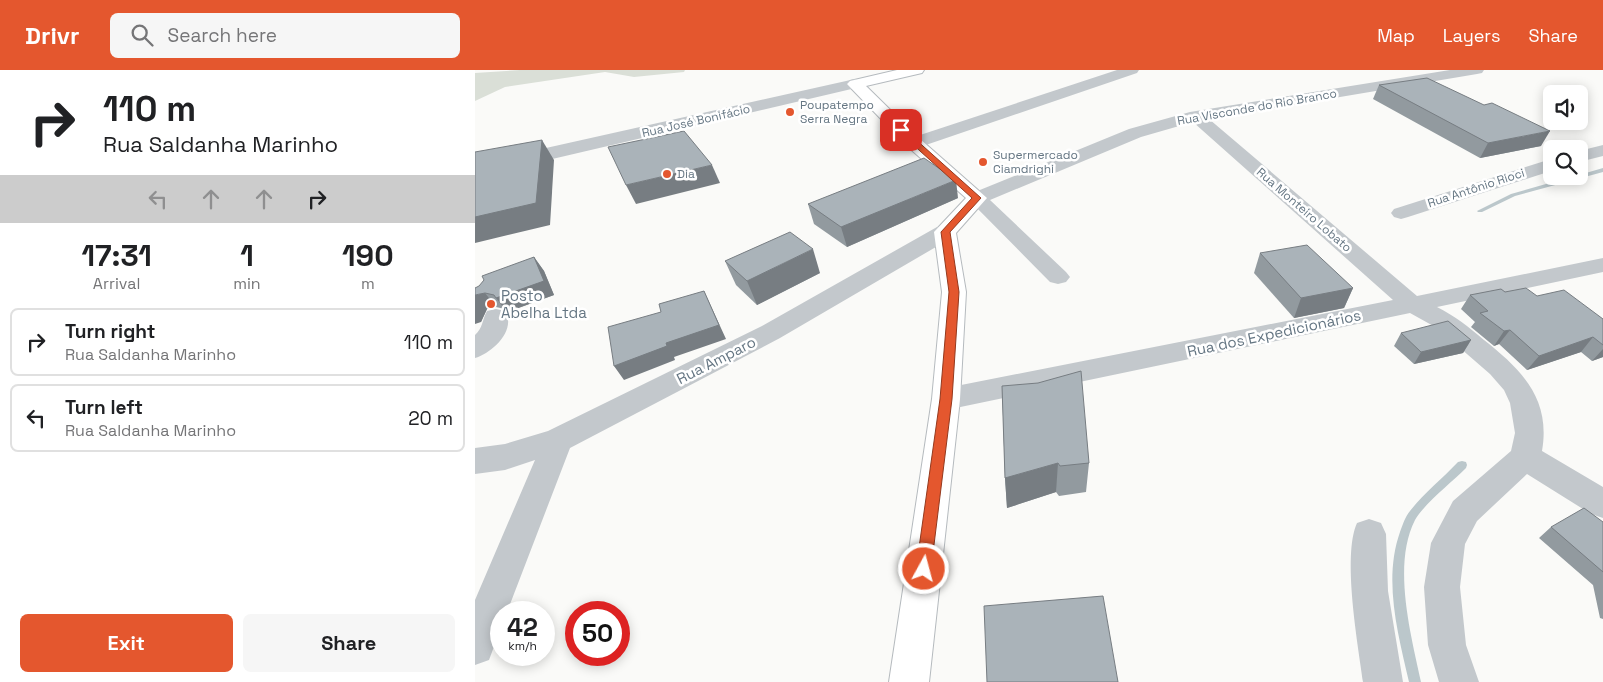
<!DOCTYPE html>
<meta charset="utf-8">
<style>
:root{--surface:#fff;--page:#f6f6f6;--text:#202124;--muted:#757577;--line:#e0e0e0;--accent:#e4572e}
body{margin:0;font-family:"Space Grotesk",sans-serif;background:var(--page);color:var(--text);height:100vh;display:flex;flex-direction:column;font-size:19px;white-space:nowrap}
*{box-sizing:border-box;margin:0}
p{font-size:16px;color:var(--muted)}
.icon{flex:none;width:28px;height:28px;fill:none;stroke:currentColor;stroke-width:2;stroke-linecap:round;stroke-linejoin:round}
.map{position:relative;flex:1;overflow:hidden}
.side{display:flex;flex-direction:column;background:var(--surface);width:475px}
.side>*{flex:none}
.hud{background:#fff;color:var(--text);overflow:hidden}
.buttons{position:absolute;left:1068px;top:15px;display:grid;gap:10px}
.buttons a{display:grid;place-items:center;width:45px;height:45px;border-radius:8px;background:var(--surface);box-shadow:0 2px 12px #0003;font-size:25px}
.speed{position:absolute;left:15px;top:531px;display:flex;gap:10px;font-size:25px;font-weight:700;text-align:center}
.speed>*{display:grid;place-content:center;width:65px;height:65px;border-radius:50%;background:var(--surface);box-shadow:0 2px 12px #0003;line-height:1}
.speed small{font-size:12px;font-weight:400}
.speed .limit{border:8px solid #d22;background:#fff;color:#111}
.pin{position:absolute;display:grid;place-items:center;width:42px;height:42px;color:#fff;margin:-21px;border-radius:10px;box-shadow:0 2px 8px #0006}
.me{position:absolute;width:55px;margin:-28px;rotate:7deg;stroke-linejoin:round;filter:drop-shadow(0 0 4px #0008)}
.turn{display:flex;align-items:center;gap:18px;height:105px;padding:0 20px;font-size:22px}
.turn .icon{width:65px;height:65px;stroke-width:2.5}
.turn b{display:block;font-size:35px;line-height:42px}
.lanes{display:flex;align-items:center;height:48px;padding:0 20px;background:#0003;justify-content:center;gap:25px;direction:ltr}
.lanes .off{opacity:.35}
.eta{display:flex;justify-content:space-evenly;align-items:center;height:85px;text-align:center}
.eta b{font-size:30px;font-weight:800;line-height:35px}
.button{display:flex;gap:10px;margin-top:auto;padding:10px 20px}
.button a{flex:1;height:58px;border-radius:8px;background:var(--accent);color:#fff;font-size:20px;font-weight:800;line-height:58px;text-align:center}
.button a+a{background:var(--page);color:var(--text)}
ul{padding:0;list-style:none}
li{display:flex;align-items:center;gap:15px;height:68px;margin:0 10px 8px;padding:0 10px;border:2px solid var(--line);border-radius:8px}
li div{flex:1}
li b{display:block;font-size:19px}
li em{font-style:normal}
header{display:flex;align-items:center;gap:30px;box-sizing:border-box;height:70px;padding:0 25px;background:var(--accent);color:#fff}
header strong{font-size:24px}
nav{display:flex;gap:28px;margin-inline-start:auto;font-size:18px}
.search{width:350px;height:45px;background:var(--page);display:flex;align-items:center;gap:12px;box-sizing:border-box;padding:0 18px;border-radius:8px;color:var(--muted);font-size:19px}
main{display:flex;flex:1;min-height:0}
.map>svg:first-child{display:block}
</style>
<header>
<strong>Drivr</strong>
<div class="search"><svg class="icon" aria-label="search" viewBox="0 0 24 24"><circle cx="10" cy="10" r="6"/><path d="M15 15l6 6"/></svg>Search here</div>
<nav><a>Map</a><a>Layers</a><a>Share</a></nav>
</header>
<main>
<section class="side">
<div class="hud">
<div class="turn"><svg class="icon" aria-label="right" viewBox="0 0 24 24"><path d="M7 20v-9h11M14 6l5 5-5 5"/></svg><div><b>110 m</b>Rua Saldanha Marinho</div></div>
<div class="lanes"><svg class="icon off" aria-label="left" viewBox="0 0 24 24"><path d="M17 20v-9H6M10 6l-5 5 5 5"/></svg><svg class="icon off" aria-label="ahead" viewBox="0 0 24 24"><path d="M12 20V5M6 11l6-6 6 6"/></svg><svg class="icon off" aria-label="ahead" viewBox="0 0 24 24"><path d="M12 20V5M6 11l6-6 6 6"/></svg><svg class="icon" aria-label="right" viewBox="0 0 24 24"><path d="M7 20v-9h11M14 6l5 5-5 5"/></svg></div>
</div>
<div class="eta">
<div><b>17:31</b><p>Arrival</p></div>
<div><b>1</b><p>min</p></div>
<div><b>190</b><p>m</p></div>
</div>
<ul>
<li><svg class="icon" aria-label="right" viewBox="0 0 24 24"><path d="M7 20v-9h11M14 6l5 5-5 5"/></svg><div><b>Turn right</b><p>Rua Saldanha Marinho</p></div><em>110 m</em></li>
<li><svg class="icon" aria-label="left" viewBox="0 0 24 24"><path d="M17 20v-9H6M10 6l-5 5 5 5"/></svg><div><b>Turn left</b><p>Rua Saldanha Marinho</p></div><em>20 m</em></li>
</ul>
<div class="button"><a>Exit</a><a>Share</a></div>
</section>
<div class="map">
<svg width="1128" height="612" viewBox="0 0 1128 612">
<rect width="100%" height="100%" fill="#fafaf8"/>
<!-- green -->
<polygon fill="#dadfd7" points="45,0 210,0 209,2 159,7 130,2 30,17 0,31 0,3"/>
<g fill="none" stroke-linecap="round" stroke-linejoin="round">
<!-- stream -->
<g fill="#bbc7cb" fill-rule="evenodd">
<polygon points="1128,98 1128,102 1040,126 1007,142 1003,142 1002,141 1036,124 1099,106 1104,106 1104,105"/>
<path d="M987,391l4,1 1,3 -1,3c-15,15 -41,35 -51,52 -23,45 -4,115 6,162h-12c-11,-48 -26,-102 -9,-150 3,-8 5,-15 10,-21 14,-18 33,-33 48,-49z"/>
</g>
<!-- major casing -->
<g stroke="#b5babe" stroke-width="2">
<polygon id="major" points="422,0 449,0 447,3 391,16 445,69 512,128 481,163 491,222 485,329 454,612 414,612 457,329 467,222 459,162 491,128 433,77 372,14 375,11"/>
</g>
<!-- minor -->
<g fill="#c3c8cc" fill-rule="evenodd">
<polygon points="642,0 664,0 662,3 445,77 439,78 433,77 430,73 433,69"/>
<path d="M975,0h34l-2,3 -5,1 -268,45 208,177 186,-38v14l-166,35c18,9 32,20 47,33 38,30 67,59 58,111l61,36v31l-12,-4 -64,-40 -50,47 -12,23 -5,43 6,58 13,37h-40l-11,-37 -4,-58 7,-44 22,-42 58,-50 4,-18 -5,-30 -6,-13 -14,-16 -53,-46 -27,-15 -464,97 -10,-4 -4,-7 4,-7 10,-4 447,-88 -200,-178 -52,15 -151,63 76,72 4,5 -4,5 -8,2 -8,-2 -83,-84 3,-4 159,-65 61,-17z"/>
<polygon points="380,9 385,11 388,14 385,17 73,90 0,106 0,94"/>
<polygon points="1128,75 1128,86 1104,92 1104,81"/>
<polygon points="1076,89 1076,101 933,147 926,149 919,147 916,143 919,139"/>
<polygon points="470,156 478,157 481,162 478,167 305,268 95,378 32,542 26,542 26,558 14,590 0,595 0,530 60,390 30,400 0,404 0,378 30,374 73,361 287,256 462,157"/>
<path d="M21,239l9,2c12,19 -13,42 -30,47v-23c8,-7 7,-15 12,-24z"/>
<path d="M894,449l12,4 5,11 2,57 15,91h-40c-5,-38 -21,-126 -6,-159z"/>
</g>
<!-- major -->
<use href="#major" fill="#fff" fill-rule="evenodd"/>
</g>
<!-- wall -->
<g fill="#929a9f">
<polygon points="904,15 1066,76 1005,88 898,29"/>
<polygon points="483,128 372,177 339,154 333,134"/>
<polygon points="785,183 878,218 869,238 819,248 779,203"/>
<polygon points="59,187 69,201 79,225 32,242 30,239 21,237 12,239 6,252 4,216"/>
<polygon points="250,191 345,203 282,235 261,215"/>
<polygon points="995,225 1062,226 1128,249 1128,287 1117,291 1106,282 1052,300 1024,274 1019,276 996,257 1000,252 986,239"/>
<polygon points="926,263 996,270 988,283 939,294 919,276"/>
<polygon points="527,316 614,393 611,422 584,426 581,422 532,438 530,408"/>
<polygon points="1128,452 1128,549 1125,548 1118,515 1064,468 1076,457"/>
</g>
<!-- shaded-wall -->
<g fill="#777d82">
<polygon points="1075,61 1066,76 1005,88 1013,73"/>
<polygon points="67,70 79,90 75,155 0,173 0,147"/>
<polygon points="237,95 245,113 161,134 151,115"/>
<polygon points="481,110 483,128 372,177 366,157"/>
<polygon points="338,179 345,203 282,235 272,211"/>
<polygon points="59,187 69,201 79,225 32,242 21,228"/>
<polygon points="878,218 869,238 819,248 826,228"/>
<polygon points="229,221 251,269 199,287 200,290 149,310 139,296 191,273"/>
<polygon points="10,223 21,237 12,239 6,252 0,254 0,225"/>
<polygon points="1035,260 1024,274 1019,276 1029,261"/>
<polygon points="1118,267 1106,282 1052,300 1064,286"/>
<polygon points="996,270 988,283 939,294 946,282"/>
<polygon points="1128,279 1128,287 1117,291"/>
<polygon points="583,393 581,422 532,438 530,408"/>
</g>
<!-- building -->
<g fill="#aab3b9" stroke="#777d82">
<polygon points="952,8 1009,35 1017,33 1075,61 1013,73 904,15"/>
<polygon points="209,61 237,95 151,115 133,77"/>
<polygon points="67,70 61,133 0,147 0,82"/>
<polygon points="449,88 481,110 366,157 333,134"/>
<polygon points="315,162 338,179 272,211 250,191"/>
<polygon points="832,175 878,218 826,228 785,183"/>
<polygon points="59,187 69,211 21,228 19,225 10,223 0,225 0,218 4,216 9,210 7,206"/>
<polygon points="1051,218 1062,226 1089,220 1128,249 1128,275 1118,267 1064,286 1035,260 1029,261 1005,243 1013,241 995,225 1026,219 1030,222"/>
<polygon points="229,221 244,255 191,273 192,276 139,296 133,257 186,242 184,234"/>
<polygon points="973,251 996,270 946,282 926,263"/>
<polygon points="606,301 614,393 585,396 583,393 530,408 527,316 563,313"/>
<polygon points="1109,438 1128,452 1128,502 1076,457"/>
<polygon points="628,526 643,612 512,612 509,536"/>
</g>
<!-- route -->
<polygon fill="#e4572e" stroke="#94391e" points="424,59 429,59 506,128 475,162 484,222 477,329 456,499 454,504 449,506 443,504 441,499 465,329 474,222 466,162 497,128 424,62"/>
<!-- markers -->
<g fill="#e4572e" stroke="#fff" stroke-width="2">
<circle cx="315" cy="42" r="5"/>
<circle cx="508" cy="92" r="5"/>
<circle cx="192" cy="104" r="5"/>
<circle cx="16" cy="234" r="5"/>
</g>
<g text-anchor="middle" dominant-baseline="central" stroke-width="5" stroke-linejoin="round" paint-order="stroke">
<!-- far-poi labels -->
<g font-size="12" fill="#657683" stroke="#fff" text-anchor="start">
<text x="325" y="35">Poupatempo<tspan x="325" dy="14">Serra Negra</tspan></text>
<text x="518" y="85">Supermercado<tspan x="518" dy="14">Ciamdrighi</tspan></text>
<text x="202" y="104">Dia</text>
</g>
<!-- far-street labels -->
<g font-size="12" fill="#657683" stroke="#fff">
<text transform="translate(782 37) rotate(-10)">Rua Visconde do Rio Branco</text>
<text transform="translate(221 51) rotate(-13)">Rua José Bonifácio</text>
<text transform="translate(1001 118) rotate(-18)">Rua Antônio Rioci</text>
<text transform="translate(829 140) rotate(41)">Rua Monteiro Lobato</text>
</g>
<!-- poi labels -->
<g font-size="15" fill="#657683" stroke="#fff" text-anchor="start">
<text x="26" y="225">Posto<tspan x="26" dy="17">Abelha Ltda</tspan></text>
</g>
<!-- street labels -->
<g font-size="15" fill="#657683" stroke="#fff">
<text transform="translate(799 263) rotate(-12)">Rua dos Expedicionários</text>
<text transform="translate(241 290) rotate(-27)">Rua Amparo</text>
</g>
</g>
</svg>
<div class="buttons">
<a><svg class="icon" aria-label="sound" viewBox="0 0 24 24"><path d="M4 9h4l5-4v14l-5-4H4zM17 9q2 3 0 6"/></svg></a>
<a><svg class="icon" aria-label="search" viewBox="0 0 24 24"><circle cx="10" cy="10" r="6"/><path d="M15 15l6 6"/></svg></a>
</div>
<div class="speed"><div>42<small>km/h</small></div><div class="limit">50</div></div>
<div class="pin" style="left:426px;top:60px;background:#d93025"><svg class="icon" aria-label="arrive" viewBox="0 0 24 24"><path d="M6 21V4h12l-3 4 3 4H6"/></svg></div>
<svg class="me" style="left:449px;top:499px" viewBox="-20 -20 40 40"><circle r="17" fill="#e4572e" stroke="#fff" stroke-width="3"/><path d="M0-11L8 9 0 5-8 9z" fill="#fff"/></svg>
</div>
</main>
